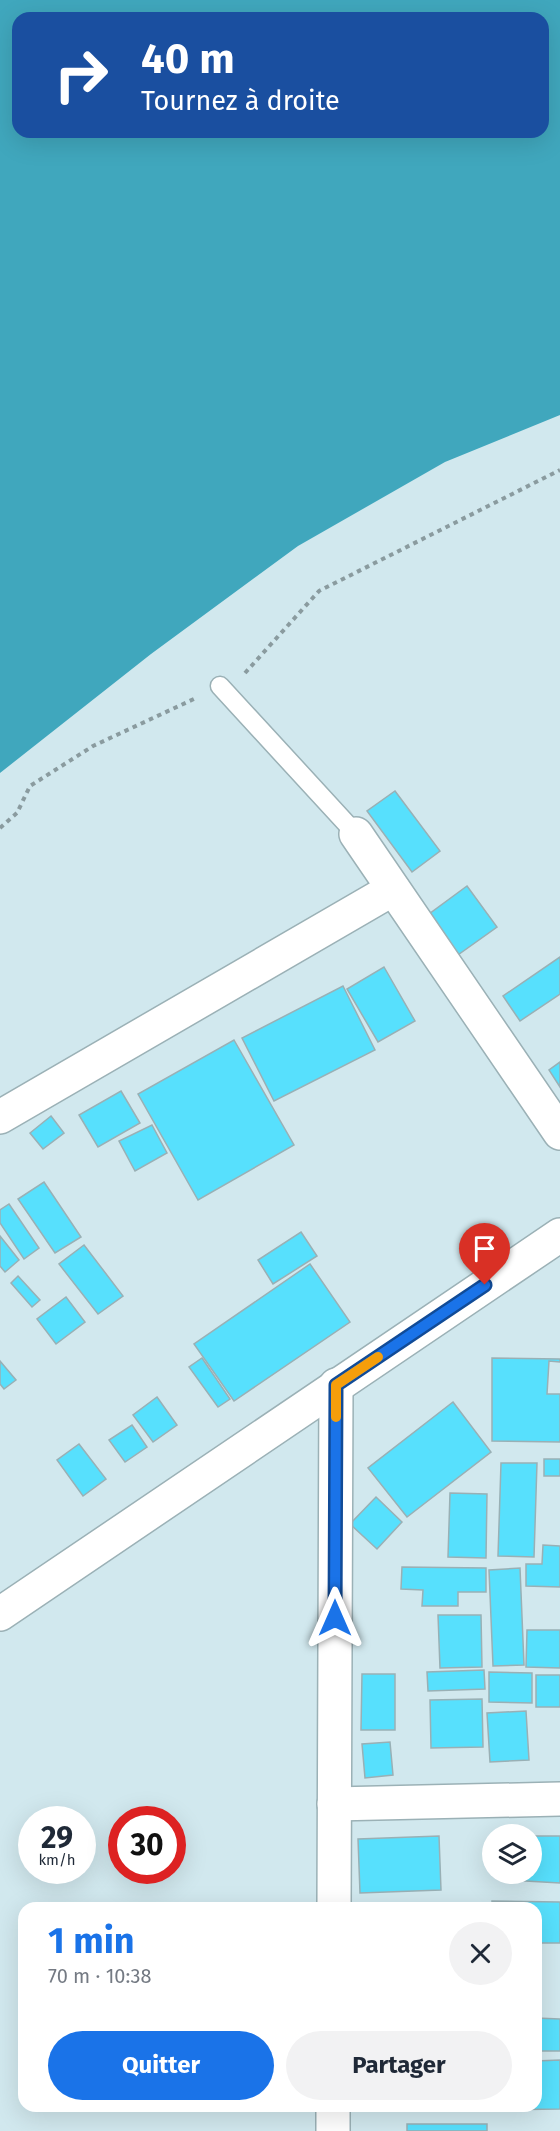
<!DOCTYPE html>
<html lang="fr">
<meta charset="utf-8">
<style>
:root{--surface:#fff;--page:#f2f2f3;--text:#1f2937;--muted:#747a83;--accent:#1a73e8}
body{margin:0;font-family:"Fira Sans",sans-serif;background:var(--page);color:var(--text);height:100vh;display:flex;flex-direction:column;font-size:22px;white-space:nowrap}
*{box-sizing:border-box;margin:0}
p{font-size:20px;color:var(--muted)}
.icon{flex:none;width:33px;height:33px;fill:none;stroke:currentColor;stroke-width:2;stroke-linecap:round;stroke-linejoin:round}
.map{position:relative;flex:1;overflow:hidden}
.side{position:absolute;left:18px;top:1902px;width:524px;height:210px;display:flex;flex-direction:column;background:var(--surface);border-radius:18px;box-shadow:0 6px 24px #0002}
.side>*{flex:none}
.top-card{position:absolute;left:12px;top:12px;width:537px;height:126px;border-radius:18px;box-shadow:0 6px 24px #0002;background:#1a4fa0;color:#fff;overflow:hidden}
.controls{position:absolute;left:482px;top:1824px;display:grid;gap:12px}
.controls a{display:grid;place-items:center;width:60px;height:60px;border-radius:50%;background:var(--surface);box-shadow:0 6px 24px #0002;font-size:30px}
.speed{position:absolute;left:18px;top:1806px;display:flex;gap:12px;font-size:30px;font-weight:700;text-align:center}
.speed>*{display:grid;place-content:center;width:78px;height:78px;border-radius:50%;background:var(--surface);box-shadow:0 6px 24px #0002;line-height:1}
.speed small{font-size:15px;font-weight:400}
.speed .limit{border:9px solid #d22;background:#fff;color:#111}
.pin{position:absolute;display:grid;place-items:center;width:51px;height:51px;color:#fff;margin:-62px -26px;border-radius:50% 50% 50% 0;rotate:-45deg;box-shadow:0 0 6px #0007}
.pin .icon{rotate:45deg}
.me{position:absolute;width:66px;margin:-33px;rotate:0deg;stroke-linejoin:round;filter:drop-shadow(0 0 4px #0008)}
.turn{display:flex;align-items:center;gap:21px;height:126px;padding:0 30px;font-size:27px}
.turn .icon{width:78px;height:78px;stroke-width:2.5}
.turn b{display:block;font-size:42px;line-height:51px}
.round{display:grid;place-items:center;flex:none;width:63px;height:63px;border-radius:32px;background:var(--page)}
.summary{display:flex;align-items:center;justify-content:space-between;height:102px;padding:0 30px}
h1{font-size:36px;font-weight:700;line-height:45px;color:var(--accent)}
.button{display:flex;gap:12px;margin-top:auto;padding:12px 30px}
.button a{flex:1;height:69px;border-radius:36px;background:var(--accent);color:#fff;font-size:24px;font-weight:700;line-height:69px;text-align:center}
.button a+a{background:var(--page);color:var(--text)}
.map>svg:first-child{display:block}
</style>
<div class="map">
<svg width="560" height="2131" viewBox="0 0 560 2131">
<rect width="100%" height="100%" fill="#d1e8ee"/>
<!-- water -->
<path fill="#40a7bd" fill-rule="evenodd" d="M0,0h560v415l-115,47 -147,84 -147,108 -151,119zM18,18h525v114h-525z"/>
<!-- building -->
<g fill="#57e0fd" stroke="#99b0b5" stroke-width="1.5">
<polygon points="395,791 440,851 412,872 367,811"/>
<polygon points="467,886 497,927 455,957 425,917"/>
<polygon points="560,957 560,994 520,1021 503,996"/>
<polygon points="384,967 415,1021 378,1042 347,989"/>
<polygon points="343,986 375,1050 274,1101 242,1038"/>
<polygon points="234,1040 294,1145 198,1200 138,1094"/>
<polygon points="560,1062 560,1087 549,1070"/>
<polygon points="121,1091 140,1123 98,1147 79,1115"/>
<polygon points="51,1116 64,1133 43,1149 30,1133"/>
<polygon points="152,1125 167,1153 135,1171 119,1141"/>
<polygon points="44,1182 81,1237 55,1253 18,1199"/>
<polygon points="9,1204 39,1248 24,1259 0,1223 0,1210"/>
<polygon points="301,1232 317,1256 273,1284 258,1260"/>
<polygon points="0,1236 19,1260 5,1272 0,1266"/>
<polygon points="84,1245 123,1296 98,1314 59,1264"/>
<polygon points="310,1264 350,1322 234,1401 194,1344"/>
<polygon points="18,1276 40,1300 32,1307 11,1283"/>
<polygon points="66,1297 85,1322 56,1344 37,1319"/>
<polygon points="202,1358 230,1399 218,1407 189,1367"/>
<polygon points="492,1358 560,1359 560,1362 549,1361 547,1394 560,1394 560,1442 492,1441"/>
<polygon points="0,1361 16,1380 4,1389 0,1384"/>
<polygon points="157,1397 177,1425 153,1442 133,1415"/>
<polygon points="453,1402 491,1452 407,1517 368,1468"/>
<polygon points="132,1425 147,1447 125,1462 109,1440"/>
<polygon points="79,1444 106,1479 83,1496 57,1460"/>
<rect x="544" y="1459" width="16" height="17"/>
<polygon points="501,1463 537,1463 534,1557 498,1556"/>
<polygon points="450,1493 487,1494 486,1558 448,1557"/>
<polygon points="376,1497 402,1522 377,1549 350,1524"/>
<polygon points="543,1545 560,1546 560,1587 526,1586 526,1564 542,1564"/>
<polygon points="402,1567 486,1568 486,1592 458,1592 458,1606 422,1606 423,1590 401,1589"/>
<polygon points="520,1568 524,1665 493,1666 489,1570"/>
<polygon points="438,1615 481,1615 482,1667 440,1668"/>
<polygon points="527,1630 560,1630 560,1668 526,1667"/>
<polygon points="484,1670 485,1689 428,1691 427,1672"/>
<polygon points="489,1672 532,1673 532,1703 489,1702"/>
<polygon points="362,1674 395,1674 395,1730 361,1730"/>
<rect x="536" y="1675" width="24" height="32"/>
<polygon points="482,1699 483,1747 431,1748 430,1700"/>
<polygon points="526,1711 529,1760 490,1762 487,1713"/>
<polygon points="390,1742 393,1775 365,1778 362,1744"/>
<polygon points="439,1836 441,1890 360,1893 358,1839"/>
<polygon points="531,1836 560,1836 560,1883 509,1880 509,1874 531,1874"/>
<polygon points="492,1901 560,1902 560,1943 536,1943 536,1908 492,1908"/>
<polygon points="536,2018 560,2019 560,2051 536,2051"/>
<polygon points="560,2060 560,2109 490,2110 489,2106 536,2106 536,2061"/>
<rect x="407" y="2124" width="80" height="7"/>
</g>
<g fill="none" stroke-linecap="round" stroke-linejoin="round">
<!-- service casing -->
<g stroke="#9bb1b6" stroke-width="21">
<polyline id="service" points="220,686 356,834"/>
</g>
<!-- minor casing -->
<g stroke="#9bb1b6" stroke-width="36">
<g id="minor">
<polyline points="356,834 560,1133"/>
<polyline points="0,1117 393,889"/>
<polyline points="0,1614 560,1235"/>
<polyline points="334,1804 560,1799"/>
<polyline points="334,1908 336,1385"/>
<polyline points="333,2131 333,2106"/>
</g>
</g>
<!-- path -->
<g stroke="#8a9b9f" stroke-width="4" stroke-dasharray="4.5 4.5" stroke-linecap="butt">
<polyline points="245,673 319,591 560,470"/>
<polyline points="0,828 17,813 30,786 93,746 196,698"/>
</g>
<!-- service -->
<use href="#service" stroke="#fff" stroke-width="18"/>
<!-- minor -->
<use href="#minor" stroke="#fff" stroke-width="33"/>
</g>
<g fill="none" stroke-linecap="round" stroke-linejoin="round">
<!-- route casing -->
<g stroke="#114b97" stroke-width="15">
<polyline id="route" points="335,1618 336,1385 485,1285"/>
</g>
<!-- route -->
<use href="#route" stroke="#1a73e8" stroke-width="10"/>
<!-- slow -->
<polyline stroke="#f59e0b" stroke-width="10" points="336,1417 336,1385 378,1357"/>
</g>
</svg>
<div class="controls">
<a><svg class="icon" aria-label="layers" viewBox="0 0 24 24"><path d="M12 4l9 5-9 5-9-5zM3 14l9 5 9-5"/></svg></a>
</div>
<div class="speed"><div>29<small>km/h</small></div><div class="limit">30</div></div>
<div class="pin" style="left:485px;top:1285px;background:#d93025"><svg class="icon" aria-label="arrive" viewBox="0 0 24 24"><path d="M6 21V4h12l-3 4 3 4H6"/></svg></div>
<svg class="me" style="left:335px;top:1618px" viewBox="-20 -20 40 40"><path d="M0-17L14 15 0 8-14 15z" fill="#1a73e8" stroke="#fff" stroke-width="4"/></svg>
<div class="top-card">
<div class="turn"><svg class="icon" aria-label="right" viewBox="0 0 24 24"><path d="M7 20v-9h11M14 6l5 5-5 5"/></svg><div><b>40 m</b>Tournez à droite</div></div>
</div>
<section class="side">
<div class="summary"><div><h1>1 min</h1><p>70 m · 10:38</p></div><a class="round"><svg class="icon" aria-label="close" viewBox="0 0 24 24"><path d="M6 6l12 12M18 6L6 18"/></svg></a></div>
<div class="button"><a>Quitter</a><a>Partager</a></div>
</section>
</div>
